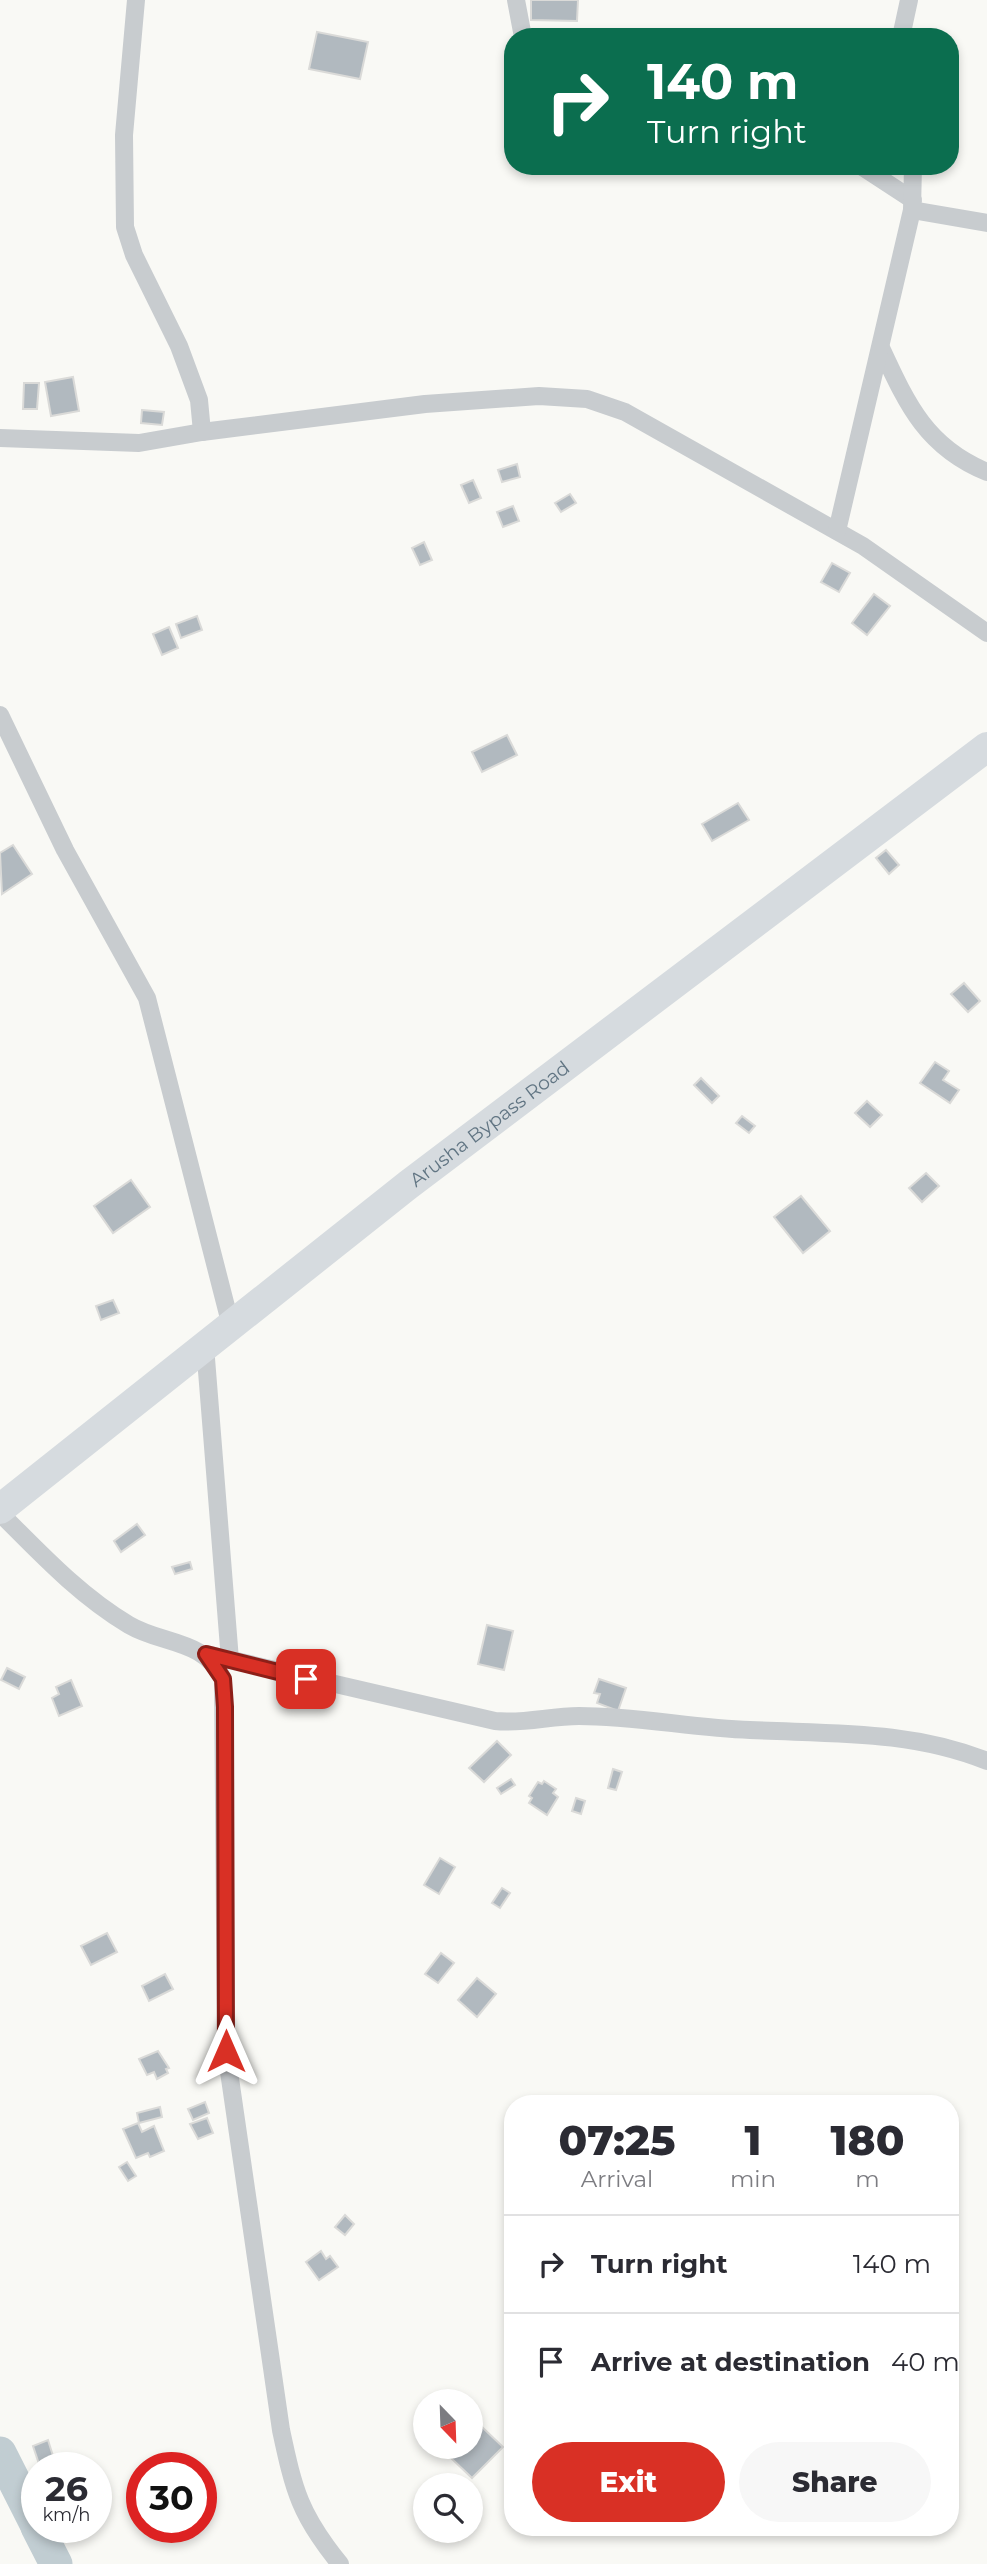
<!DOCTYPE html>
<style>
:root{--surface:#fff;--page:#f7f7f7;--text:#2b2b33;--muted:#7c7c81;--line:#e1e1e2;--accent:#d93025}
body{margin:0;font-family:Montserrat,sans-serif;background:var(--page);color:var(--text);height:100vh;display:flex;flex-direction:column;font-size:26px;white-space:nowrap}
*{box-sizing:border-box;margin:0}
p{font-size:23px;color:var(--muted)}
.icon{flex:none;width:38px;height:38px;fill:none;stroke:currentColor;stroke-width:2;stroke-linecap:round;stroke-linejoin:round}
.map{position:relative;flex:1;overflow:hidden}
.drawer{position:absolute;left:504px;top:2095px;width:455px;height:441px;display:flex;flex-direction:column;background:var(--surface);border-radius:28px;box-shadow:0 4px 10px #0003}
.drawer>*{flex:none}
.guide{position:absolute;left:504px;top:28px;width:455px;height:147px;border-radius:28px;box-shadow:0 4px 10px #0003;background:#0b6e4f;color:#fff;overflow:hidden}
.needle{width:46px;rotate:157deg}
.controls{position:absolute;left:413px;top:2389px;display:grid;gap:14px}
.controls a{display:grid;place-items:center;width:70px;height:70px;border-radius:50%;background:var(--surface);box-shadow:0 4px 10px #0003;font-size:35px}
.speed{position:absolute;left:21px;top:2452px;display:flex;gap:14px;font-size:35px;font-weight:700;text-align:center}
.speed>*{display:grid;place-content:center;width:91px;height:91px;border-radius:50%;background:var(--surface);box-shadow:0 4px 10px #0003;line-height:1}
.speed small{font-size:18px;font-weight:400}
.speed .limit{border:10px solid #d22;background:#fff;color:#111}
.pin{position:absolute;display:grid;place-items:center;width:60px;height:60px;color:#fff;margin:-30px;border-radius:14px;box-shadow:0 4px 10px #0006}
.me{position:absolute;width:77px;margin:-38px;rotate:0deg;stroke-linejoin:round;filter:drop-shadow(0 0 5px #0008)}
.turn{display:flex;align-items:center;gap:24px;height:147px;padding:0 28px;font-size:32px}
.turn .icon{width:91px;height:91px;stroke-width:2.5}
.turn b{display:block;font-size:49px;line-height:60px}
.eta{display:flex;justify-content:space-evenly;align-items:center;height:119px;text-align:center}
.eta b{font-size:42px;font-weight:800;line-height:49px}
.cta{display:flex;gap:14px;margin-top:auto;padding:14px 28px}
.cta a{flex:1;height:80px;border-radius:42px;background:var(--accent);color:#fff;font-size:28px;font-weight:800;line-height:80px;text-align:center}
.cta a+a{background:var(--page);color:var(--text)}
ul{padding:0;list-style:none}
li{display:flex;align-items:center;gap:21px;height:98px;padding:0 28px;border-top:2px solid var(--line)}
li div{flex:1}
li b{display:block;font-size:26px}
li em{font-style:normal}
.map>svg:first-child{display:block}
</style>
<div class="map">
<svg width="987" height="2564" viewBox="0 0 987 2564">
<rect width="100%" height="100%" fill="#f9f9f5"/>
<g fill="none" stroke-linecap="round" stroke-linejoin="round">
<!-- river -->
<g stroke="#c1cdd2" stroke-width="33">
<polyline points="0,2453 37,2526"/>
<polyline points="37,2527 56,2564"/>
</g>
</g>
<!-- building -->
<g fill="#b1b9bf" stroke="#dadad8" stroke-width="2">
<polygon points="531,0 578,0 577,21 531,20"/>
<polygon points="317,32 368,42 360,79 309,69"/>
<polygon points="73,377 79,411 51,416 45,382"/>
<polygon points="24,383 39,383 37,409 23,409"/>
<polygon points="142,410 164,412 162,425 141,423"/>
<polygon points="517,464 520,477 502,482 498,470"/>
<polygon points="473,480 481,498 469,503 461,485"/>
<polygon points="570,494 576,503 561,512 555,503"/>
<polygon points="513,506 519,521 503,527 497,512"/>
<polygon points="424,542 432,560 420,565 412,548"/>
<polygon points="832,563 850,573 839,592 821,582"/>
<polygon points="874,594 890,606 867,635 852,623"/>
<polygon points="197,616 202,630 181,638 176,624"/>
<polygon points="169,627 178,648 162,655 153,634"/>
<polygon points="507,735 517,755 482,772 472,752"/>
<polygon points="738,803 749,820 712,841 702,824"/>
<polygon points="13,845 32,874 2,894 0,853"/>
<polygon points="886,850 899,865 889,874 876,858"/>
<polygon points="964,983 980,1001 968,1012 951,994"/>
<polygon points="935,1062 949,1071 943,1080 959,1090 950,1103 920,1083"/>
<polygon points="701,1078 719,1096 712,1103 694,1085"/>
<polygon points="867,1101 882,1115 870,1127 855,1113"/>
<polygon points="742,1116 755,1126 749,1133 736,1123"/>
<polygon points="926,1173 939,1186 922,1202 909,1188"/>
<polygon points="131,1180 150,1207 113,1233 94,1206"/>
<polygon points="801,1196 830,1231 803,1253 774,1217"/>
<polygon points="113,1300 119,1313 101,1320 96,1306"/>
<polygon points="137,1524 145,1535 121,1552 114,1541"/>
<polygon points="190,1562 192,1569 175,1574 172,1567"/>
<polygon points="487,1625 513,1631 504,1670 478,1664"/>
<polygon points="7,1668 25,1677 19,1689 1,1680"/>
<polygon points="599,1679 626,1688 618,1711 597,1703 600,1694 594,1693"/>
<polygon points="71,1680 82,1706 59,1716 52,1698 59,1694 56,1687"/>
<polygon points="497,1741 511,1755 484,1782 469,1768"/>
<polygon points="613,1769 622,1772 616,1790 608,1788"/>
<polygon points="511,1779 515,1785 501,1794 497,1788"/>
<polygon points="544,1781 556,1789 553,1793 558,1797 547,1815 529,1803 532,1798 529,1796 538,1782 542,1784"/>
<polygon points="576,1798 585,1801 581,1814 572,1811"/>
<polygon points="440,1858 455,1867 439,1894 424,1885"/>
<polygon points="502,1888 510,1893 500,1908 492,1903"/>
<polygon points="107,1933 117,1952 91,1965 81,1946"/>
<polygon points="441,1953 454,1963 438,1983 425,1974"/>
<polygon points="165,1974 173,1989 149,2001 142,1986"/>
<polygon points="477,1978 496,1994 477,2017 458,2000"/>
<polygon points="158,2051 169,2068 166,2069 168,2073 157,2079 154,2072 147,2075 139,2059"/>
<polygon points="205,2102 209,2113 193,2120 188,2109"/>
<polygon points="160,2107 162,2117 139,2123 137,2113"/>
<polygon points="207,2118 213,2133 198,2139 190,2124"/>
<polygon points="138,2123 142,2132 154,2126 164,2151 150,2157 148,2153 136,2158 123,2129"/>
<polygon points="127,2162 136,2176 128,2181 119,2167"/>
<polygon points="345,2215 354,2224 345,2235 335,2227"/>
<polygon points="321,2251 326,2259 330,2256 338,2267 319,2280 306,2262"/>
<polygon points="482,2427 503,2447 472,2478 451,2458 462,2446 471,2446 471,2438"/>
<polygon points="48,2440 54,2459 39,2464 33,2446"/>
</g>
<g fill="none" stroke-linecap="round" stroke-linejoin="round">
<!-- street -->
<g stroke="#c8cccf" stroke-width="18">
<polyline points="516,0 523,37"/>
<polyline points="901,37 909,0"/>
<polyline points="861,166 913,200"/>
<polyline points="912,210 987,223"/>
<path d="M881,348c26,56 45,99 106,124"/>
<polyline points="202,432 425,404 539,396 587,399 625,412 863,546 987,633"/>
<polyline points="0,438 139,443 202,432 199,400 179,346 134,255 125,227 124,135 136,0"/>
<polyline points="837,531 912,210 913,166"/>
<polyline points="0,715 65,850 147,998 231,1326"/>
<polyline points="205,1346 230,1660"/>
<path d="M0,1513c41,41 79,82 129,112 34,20 75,14 94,54l3,372 55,379c13,61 19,85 59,134"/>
<path d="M206,1654l289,67c29,3 55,-5 84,-5 57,0 114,12 171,14 81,4 160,0 237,31"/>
</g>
<!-- primary -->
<path stroke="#d6dbdf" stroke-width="30" id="s1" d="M0,1509l408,-324 579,-438"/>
</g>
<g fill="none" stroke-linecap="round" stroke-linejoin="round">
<!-- route casing -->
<g stroke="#8d1f18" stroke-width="18">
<polyline id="route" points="226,2051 225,1707 223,1679 206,1654 306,1679"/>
</g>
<!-- route -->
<use href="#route" stroke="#d93025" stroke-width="12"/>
</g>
<g text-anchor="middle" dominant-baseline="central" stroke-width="7" stroke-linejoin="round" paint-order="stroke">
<!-- street labels -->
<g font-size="19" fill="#617583" stroke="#fff">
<text stroke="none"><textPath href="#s1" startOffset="623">Arusha Bypass Road</textPath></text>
</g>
</g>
</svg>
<div class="controls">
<a><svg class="needle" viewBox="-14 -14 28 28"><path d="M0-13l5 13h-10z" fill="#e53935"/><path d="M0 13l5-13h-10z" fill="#7c7c81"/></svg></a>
<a><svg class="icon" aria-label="search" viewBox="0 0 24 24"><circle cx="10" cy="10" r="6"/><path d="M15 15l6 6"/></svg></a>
</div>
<div class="speed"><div>26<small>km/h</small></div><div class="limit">30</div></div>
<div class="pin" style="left:306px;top:1679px;background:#d93025"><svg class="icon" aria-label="arrive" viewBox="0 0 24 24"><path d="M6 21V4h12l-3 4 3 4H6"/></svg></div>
<svg class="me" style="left:226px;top:2051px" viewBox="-20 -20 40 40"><path d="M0-17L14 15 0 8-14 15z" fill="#d93025" stroke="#fff" stroke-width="4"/></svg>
<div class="guide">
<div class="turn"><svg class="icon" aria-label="right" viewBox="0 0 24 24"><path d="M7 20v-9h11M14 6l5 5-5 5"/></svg><div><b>140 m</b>Turn right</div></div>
</div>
<section class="drawer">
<div class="eta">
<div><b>07:25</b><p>Arrival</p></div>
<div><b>1</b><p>min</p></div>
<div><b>180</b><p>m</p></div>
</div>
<ul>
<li><svg class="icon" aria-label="right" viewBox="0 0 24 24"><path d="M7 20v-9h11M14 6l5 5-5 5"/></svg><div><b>Turn right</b></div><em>140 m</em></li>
<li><svg class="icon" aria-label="arrive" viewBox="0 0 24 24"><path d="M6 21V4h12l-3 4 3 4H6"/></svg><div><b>Arrive at destination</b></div><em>40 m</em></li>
</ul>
<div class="cta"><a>Exit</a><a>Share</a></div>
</section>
</div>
